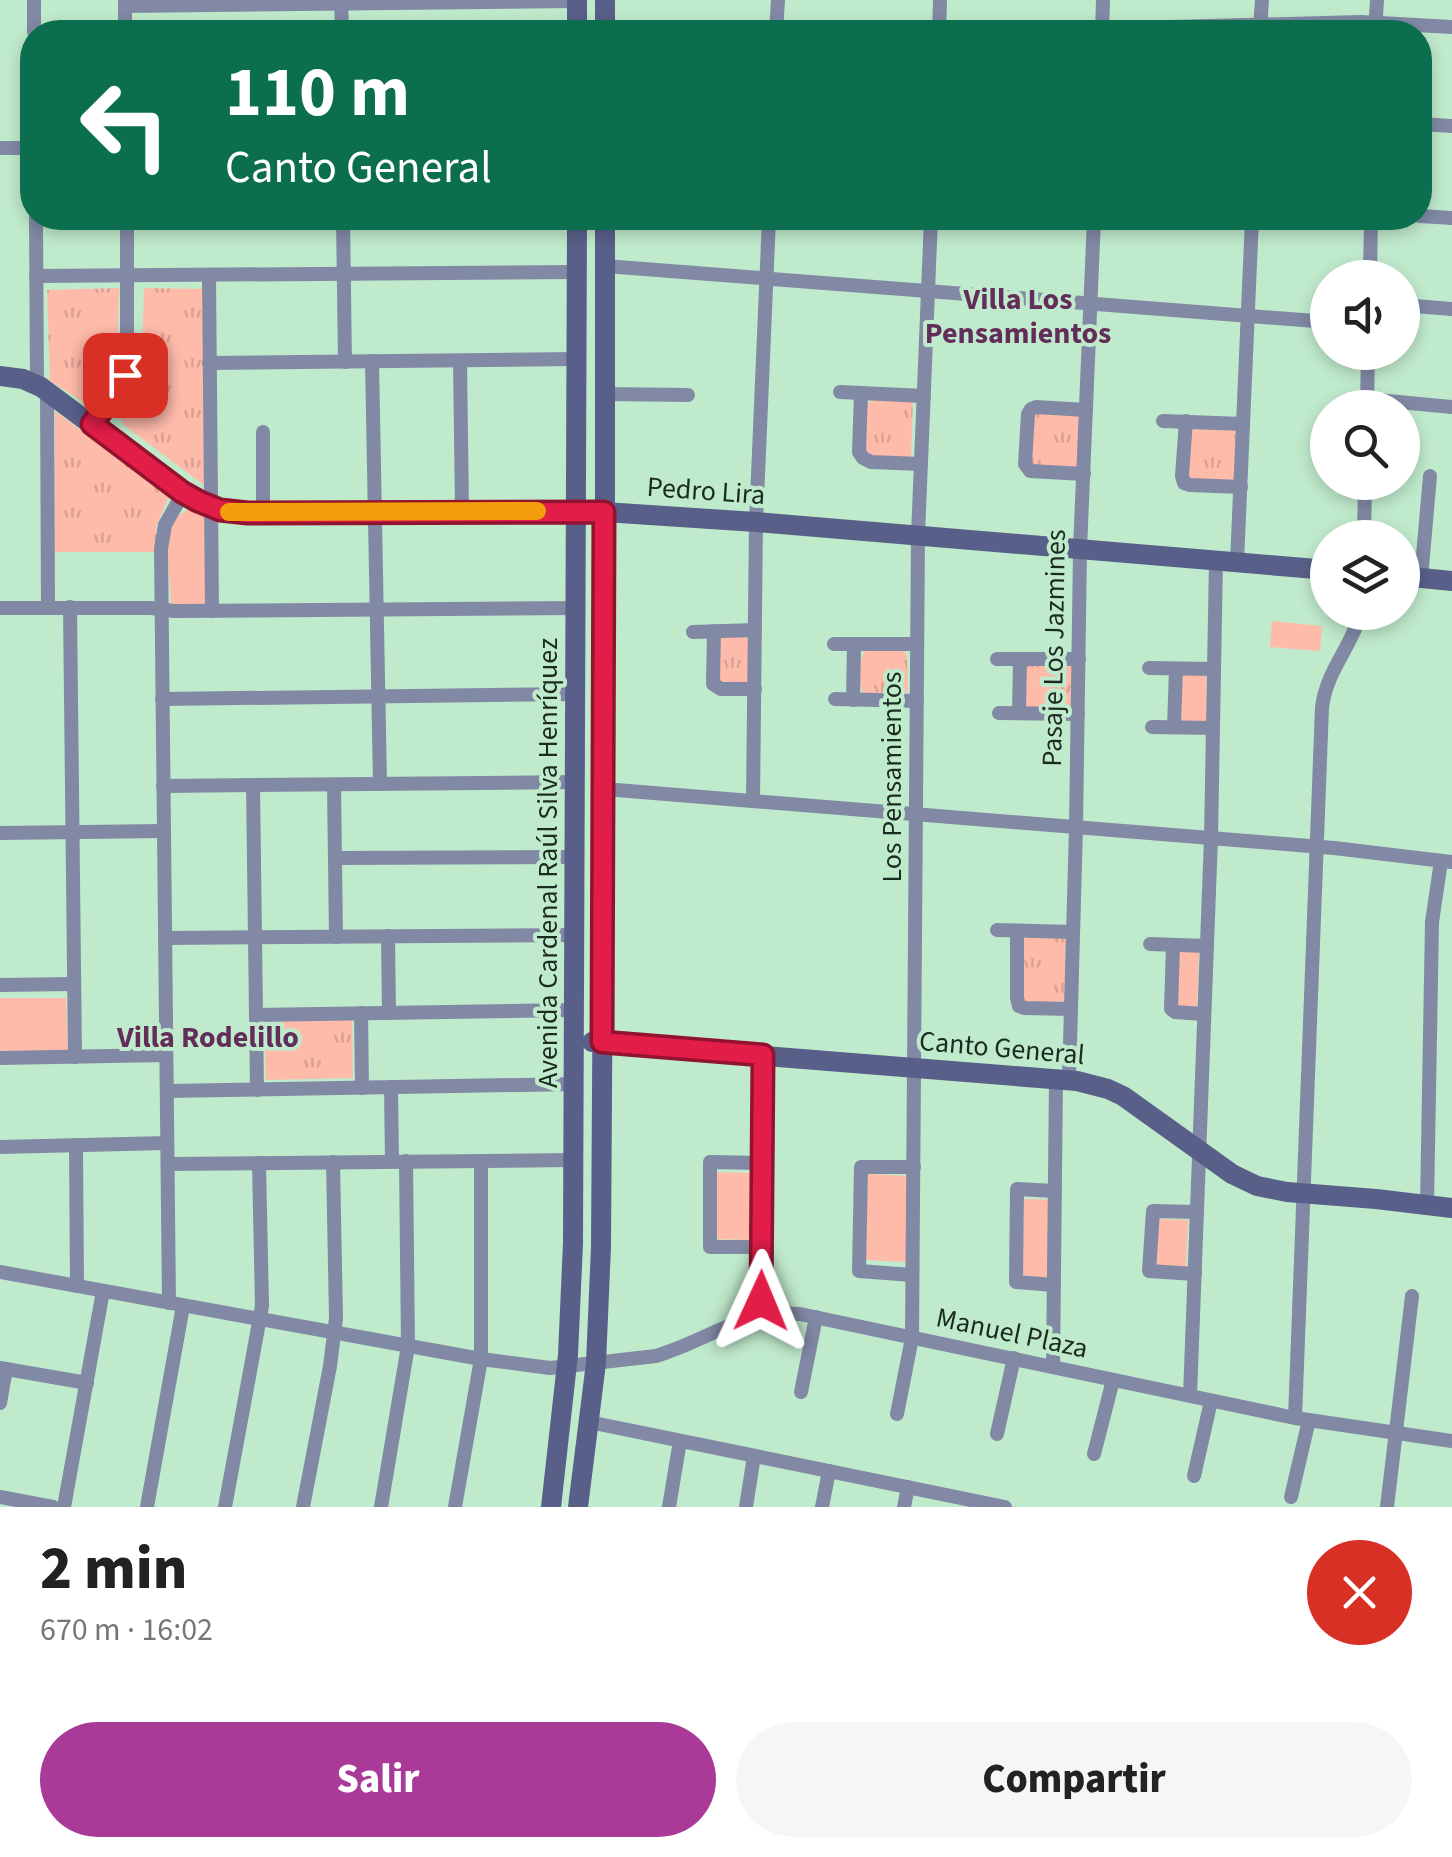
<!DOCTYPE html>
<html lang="es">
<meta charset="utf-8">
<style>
:root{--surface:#fff;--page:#f6f6f6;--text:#222;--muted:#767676;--accent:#a93a97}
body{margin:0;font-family:"Source Sans 3",sans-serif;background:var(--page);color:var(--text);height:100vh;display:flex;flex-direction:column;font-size:38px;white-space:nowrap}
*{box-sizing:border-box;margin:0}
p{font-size:32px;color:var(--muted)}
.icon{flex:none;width:55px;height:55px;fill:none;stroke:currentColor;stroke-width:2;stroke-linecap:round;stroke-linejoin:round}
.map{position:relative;height:1507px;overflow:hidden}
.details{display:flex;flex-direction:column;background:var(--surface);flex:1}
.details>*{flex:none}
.banner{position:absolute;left:20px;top:20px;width:1412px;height:210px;border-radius:40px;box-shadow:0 5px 15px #0003;background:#0b6e4f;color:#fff;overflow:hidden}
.fabs{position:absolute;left:1310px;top:260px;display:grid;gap:20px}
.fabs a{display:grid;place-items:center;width:110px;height:110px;border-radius:50%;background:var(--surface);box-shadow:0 5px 15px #0003;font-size:50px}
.pin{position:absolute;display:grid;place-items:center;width:85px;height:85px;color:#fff;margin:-42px;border-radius:20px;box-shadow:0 5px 15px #0006}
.me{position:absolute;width:110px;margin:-55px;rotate:1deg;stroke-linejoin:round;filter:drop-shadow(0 0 8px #0008)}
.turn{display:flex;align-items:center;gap:35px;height:210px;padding:0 40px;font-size:45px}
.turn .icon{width:130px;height:130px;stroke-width:2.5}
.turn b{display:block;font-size:70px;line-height:85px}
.round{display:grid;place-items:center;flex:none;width:105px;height:105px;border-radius:52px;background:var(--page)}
.head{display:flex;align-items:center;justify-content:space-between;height:170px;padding:0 40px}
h1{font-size:60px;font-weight:800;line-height:75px}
.action{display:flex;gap:20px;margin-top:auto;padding:20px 40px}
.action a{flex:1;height:115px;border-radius:60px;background:var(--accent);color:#fff;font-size:40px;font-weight:800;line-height:115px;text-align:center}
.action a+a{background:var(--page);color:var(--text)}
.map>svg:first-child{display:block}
</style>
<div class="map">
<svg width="1452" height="1507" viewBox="0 0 1452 1507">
<defs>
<pattern id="park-tufts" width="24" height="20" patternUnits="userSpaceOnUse" patternTransform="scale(2.5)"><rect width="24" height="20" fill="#fba"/><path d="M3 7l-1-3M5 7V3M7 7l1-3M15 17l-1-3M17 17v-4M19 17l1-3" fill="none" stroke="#daa192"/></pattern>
</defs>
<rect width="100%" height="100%" fill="#c0eacc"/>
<!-- green -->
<g fill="#fba">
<polygon points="189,509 205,513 207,601 202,606 176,607 171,602 167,542 176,517"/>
<polygon points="1272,621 1322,626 1320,651 1270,647"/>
<path d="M1184,673l22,2 1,45c-7,4 -18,4 -25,0l-1,-44z"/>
<polygon points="1180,951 1199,952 1197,1010 1177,1009 1176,953"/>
<polygon points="0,998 66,998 68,1051 0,1053"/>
<polygon points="711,1172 752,1173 751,1240 710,1239"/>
<polygon points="868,1174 911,1176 907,1262 865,1260"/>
<polygon points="1024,1199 1052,1200 1050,1279 1022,1278"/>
<polygon points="1157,1219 1188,1220 1186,1267 1155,1266"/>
</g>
<!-- park -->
<g fill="url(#park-tufts)">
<polygon points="119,288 117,370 88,405 50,381 47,290"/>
<polygon points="144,288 204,289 205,486 125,426 121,420 121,414 141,384"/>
<polygon points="876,398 913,398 911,458 871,458 865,452 864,406"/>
<polygon points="55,411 169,496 156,527 156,552 54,552"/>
<polygon points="1036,412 1078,415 1083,418 1078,466 1073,471 1029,465 1032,417"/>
<polygon points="1195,426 1233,428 1238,433 1236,479 1231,484 1192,482 1187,475 1190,431"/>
<polygon points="725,633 744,635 752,640 752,680 747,685 722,685 716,680 717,640"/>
<path d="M866,649l38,2 3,4 1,36 -4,5h-39c-8,-11 -7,-35 1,-47z"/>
<polygon points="1072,664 1071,708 1025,707 1026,665"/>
<polygon points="1028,934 1066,934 1065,1001 1028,1004 1023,999 1022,943"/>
<polygon points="352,1020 353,1078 266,1080 264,1022"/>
</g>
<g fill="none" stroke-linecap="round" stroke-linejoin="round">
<!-- street -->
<g stroke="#8289a5" stroke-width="14">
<polyline points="34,0 34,32"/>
<polyline points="341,0 342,32"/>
<polyline points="125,1 125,32"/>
<polyline points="125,6 577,1"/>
<polyline points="1260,29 1262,0"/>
<polyline points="776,32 778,0"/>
<polyline points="939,32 940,0"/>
<polyline points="985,32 1361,22 1452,27"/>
<polyline points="1102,32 1103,0"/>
<polyline points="1375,32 1377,0"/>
<polyline points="1420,124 1452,126"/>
<polyline points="0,148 32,148"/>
<polyline points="1420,216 1452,218"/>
<polyline points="36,218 37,385"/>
<polyline points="343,218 345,362"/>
<polyline points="605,266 1328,322"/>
<polyline points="36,276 577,272"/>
<polyline points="209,276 212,611"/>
<polyline points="1370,278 1371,218"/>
<polyline points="1402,305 1452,309"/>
<polyline points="372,361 380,784"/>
<polyline points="460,361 462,511"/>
<polyline points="209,363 577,359"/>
<polyline points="47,391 48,608"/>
<polyline points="840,392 924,396"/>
<polyline points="861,393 859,452 863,458 871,462 921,464"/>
<polyline points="604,394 688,395"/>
<polyline points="1367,399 1452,407"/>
<polyline points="1367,407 1368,352"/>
<polyline points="1163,421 1243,424"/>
<polyline points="1186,421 1182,476 1184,483 1190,485 1241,487"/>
<polyline points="92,424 121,384 127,366 127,218"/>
<polyline points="263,432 263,513"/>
<polyline points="1084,474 1030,471 1025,464 1028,414 1031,409 1036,407 1086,410"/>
<polyline points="1364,538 1365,482"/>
<polyline points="1237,562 1252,218"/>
<polyline points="1421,578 1430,476"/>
<polyline points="70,607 75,1057"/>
<polyline points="0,608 151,608 174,611 577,608"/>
<polyline points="714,631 713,684 721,689 755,689"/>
<polyline points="693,632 755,630"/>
<polyline points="834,644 917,644"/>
<polyline points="997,659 1079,659"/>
<polyline points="1149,668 1214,669"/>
<polyline points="162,699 577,694"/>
<polyline points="835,699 917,701"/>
<polyline points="853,700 854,644"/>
<polyline points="999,713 1078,714"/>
<polyline points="1019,713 1020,659"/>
<polyline points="1152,727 1213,728"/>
<polyline points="1174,727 1176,669"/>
<polyline points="253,785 257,1090"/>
<polyline points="334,785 336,937"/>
<polyline points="163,786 576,782"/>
<polyline points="604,789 1334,848 1452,862"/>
<polyline points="753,801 756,522 769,218"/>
<polyline points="0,833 164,831"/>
<polyline points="335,858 576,857"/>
<polyline points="997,930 1073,932"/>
<polyline points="1017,931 1017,998 1019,1006 1025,1008 1071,1009"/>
<polyline points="388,936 389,1013"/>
<polyline points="165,938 576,935"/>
<polyline points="1150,944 1207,946"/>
<polyline points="1173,945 1171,1009 1175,1012 1204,1014"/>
<polyline points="0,985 74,984"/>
<polyline points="361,1013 362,1088"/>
<polyline points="256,1015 576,1010"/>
<polyline points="0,1058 166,1055"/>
<polyline points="1069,1080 1076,827 1080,549 1094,218"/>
<polyline points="391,1087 392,1161"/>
<polyline points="167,1091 575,1084"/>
<polyline points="76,1145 77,1286"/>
<polyline points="0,1147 167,1143"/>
<polyline points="168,1164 574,1160"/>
<polyline points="1427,1205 1432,922 1441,861"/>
<polyline points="761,1247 710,1247 710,1162 762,1163"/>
<path d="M0,1272l481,87 69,9 106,-12c53,-16 86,-47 144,-42l495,104 157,23"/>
<polyline points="1195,1274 1149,1271 1153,1211 1197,1212"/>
<polyline points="912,1275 859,1271 861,1167 914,1167"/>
<polyline points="1054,1285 1016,1282 1017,1189 1055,1191"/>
<polyline points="169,1303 161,549 165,525 183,493"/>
<polyline points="761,1314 763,1055"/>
<polyline points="1053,1367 1056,1079"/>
<polyline points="0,1368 87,1383"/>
<polyline points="801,1392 816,1317"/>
<polyline points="1190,1396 1211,838 1216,560"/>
<polyline points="0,1403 6,1369"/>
<polyline points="897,1414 912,1338 918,535 931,218"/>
<path d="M1295,1418l27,-711c5,-38 30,-60 39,-95"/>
<polyline points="589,1422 1005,1507"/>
<polyline points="997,1434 1014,1358"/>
<polyline points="1094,1454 1113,1380"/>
<polyline points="1194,1476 1211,1401"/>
<polyline points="0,1497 53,1507"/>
<polyline points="1291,1497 1309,1420"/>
<polyline points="64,1507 103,1291"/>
<polyline points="147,1507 183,1306"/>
<polyline points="225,1507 262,1306 259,1163"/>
<polyline points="303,1507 330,1366 336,1318 333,1162"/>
<polyline points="381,1507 408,1346 406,1161"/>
<polyline points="455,1507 481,1359 481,1161"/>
<polyline points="669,1507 680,1441"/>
<polyline points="746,1507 754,1456"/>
<polyline points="822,1507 829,1471"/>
<polyline points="904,1507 908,1487"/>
<polyline points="1387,1507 1412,1296"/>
</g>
<!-- secondary -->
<g stroke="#586089" stroke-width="20">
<polyline points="577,0 577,32"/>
<polyline points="605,32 605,0"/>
<polyline points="0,376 23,379 41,387 183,493 211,507 229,512 604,512 756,522 1328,570"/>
<polyline points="1402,576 1452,581"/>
<polyline points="592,1042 1077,1081 1108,1089 1123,1096 1232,1174 1257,1186 1287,1192 1376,1199 1452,1208"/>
<polyline points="551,1507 568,1355 573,1243 577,218"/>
<polyline points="578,1507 596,1363 601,1247 605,634 605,218"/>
</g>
</g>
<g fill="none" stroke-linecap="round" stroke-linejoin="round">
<!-- route casing -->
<g stroke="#92132f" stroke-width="25">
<polyline id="route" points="125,375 115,393 92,424 182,492 198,501 220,510 248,513 604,512 602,1042 763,1055 761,1301"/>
</g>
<!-- route -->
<use href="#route" stroke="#e11d48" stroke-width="18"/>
<!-- slow -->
<polyline stroke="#f59e0b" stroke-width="18" points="229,512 537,511"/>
</g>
<g text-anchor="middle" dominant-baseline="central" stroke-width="8" stroke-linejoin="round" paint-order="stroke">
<!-- street labels -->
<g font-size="28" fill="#1b2b20" stroke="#c0eacc">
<text transform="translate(706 491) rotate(4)">Pedro Lira</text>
<text transform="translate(1054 648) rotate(-89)">Pasaje Los Jazmines</text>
<text transform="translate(892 777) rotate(-90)">Los Pensamientos</text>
<text transform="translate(548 863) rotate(-90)">Avenida Cardenal Raúl Silva Henríquez</text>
<text transform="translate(1002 1048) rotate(5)">Canto General</text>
<text transform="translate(1012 1333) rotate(12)">Manuel Plaza</text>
</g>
<!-- neighbourhood labels -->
<g font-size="30" font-weight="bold" fill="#632d5a" stroke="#c0eacc">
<text x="1018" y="299">Villa Los<tspan x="1018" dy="34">Pensamientos</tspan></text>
<text x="208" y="1037">Villa Rodelillo</text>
</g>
</g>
</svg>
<div class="fabs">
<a><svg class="icon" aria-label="sound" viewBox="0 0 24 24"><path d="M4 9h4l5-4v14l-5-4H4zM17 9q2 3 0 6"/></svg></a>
<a><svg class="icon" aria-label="search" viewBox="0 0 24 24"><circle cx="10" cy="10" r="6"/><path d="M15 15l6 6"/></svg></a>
<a><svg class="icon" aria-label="layers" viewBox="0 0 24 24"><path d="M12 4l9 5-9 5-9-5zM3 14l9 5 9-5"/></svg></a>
</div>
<div class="pin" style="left:125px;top:375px;background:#d93025"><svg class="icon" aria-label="arrive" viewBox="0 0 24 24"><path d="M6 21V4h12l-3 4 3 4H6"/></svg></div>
<svg class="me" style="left:761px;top:1301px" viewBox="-20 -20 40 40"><path d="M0-17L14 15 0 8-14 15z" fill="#e11d48" stroke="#fff" stroke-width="4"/></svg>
<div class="banner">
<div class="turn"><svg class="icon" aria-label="left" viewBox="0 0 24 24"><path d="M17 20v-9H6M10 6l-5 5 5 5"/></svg><div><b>110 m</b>Canto General</div></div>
</div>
</div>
<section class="details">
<div class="head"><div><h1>2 min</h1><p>670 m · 16:02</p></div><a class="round" style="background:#d93025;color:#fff"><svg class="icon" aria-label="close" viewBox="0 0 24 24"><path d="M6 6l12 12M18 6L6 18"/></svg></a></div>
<div class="action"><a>Salir</a><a>Compartir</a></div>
</section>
